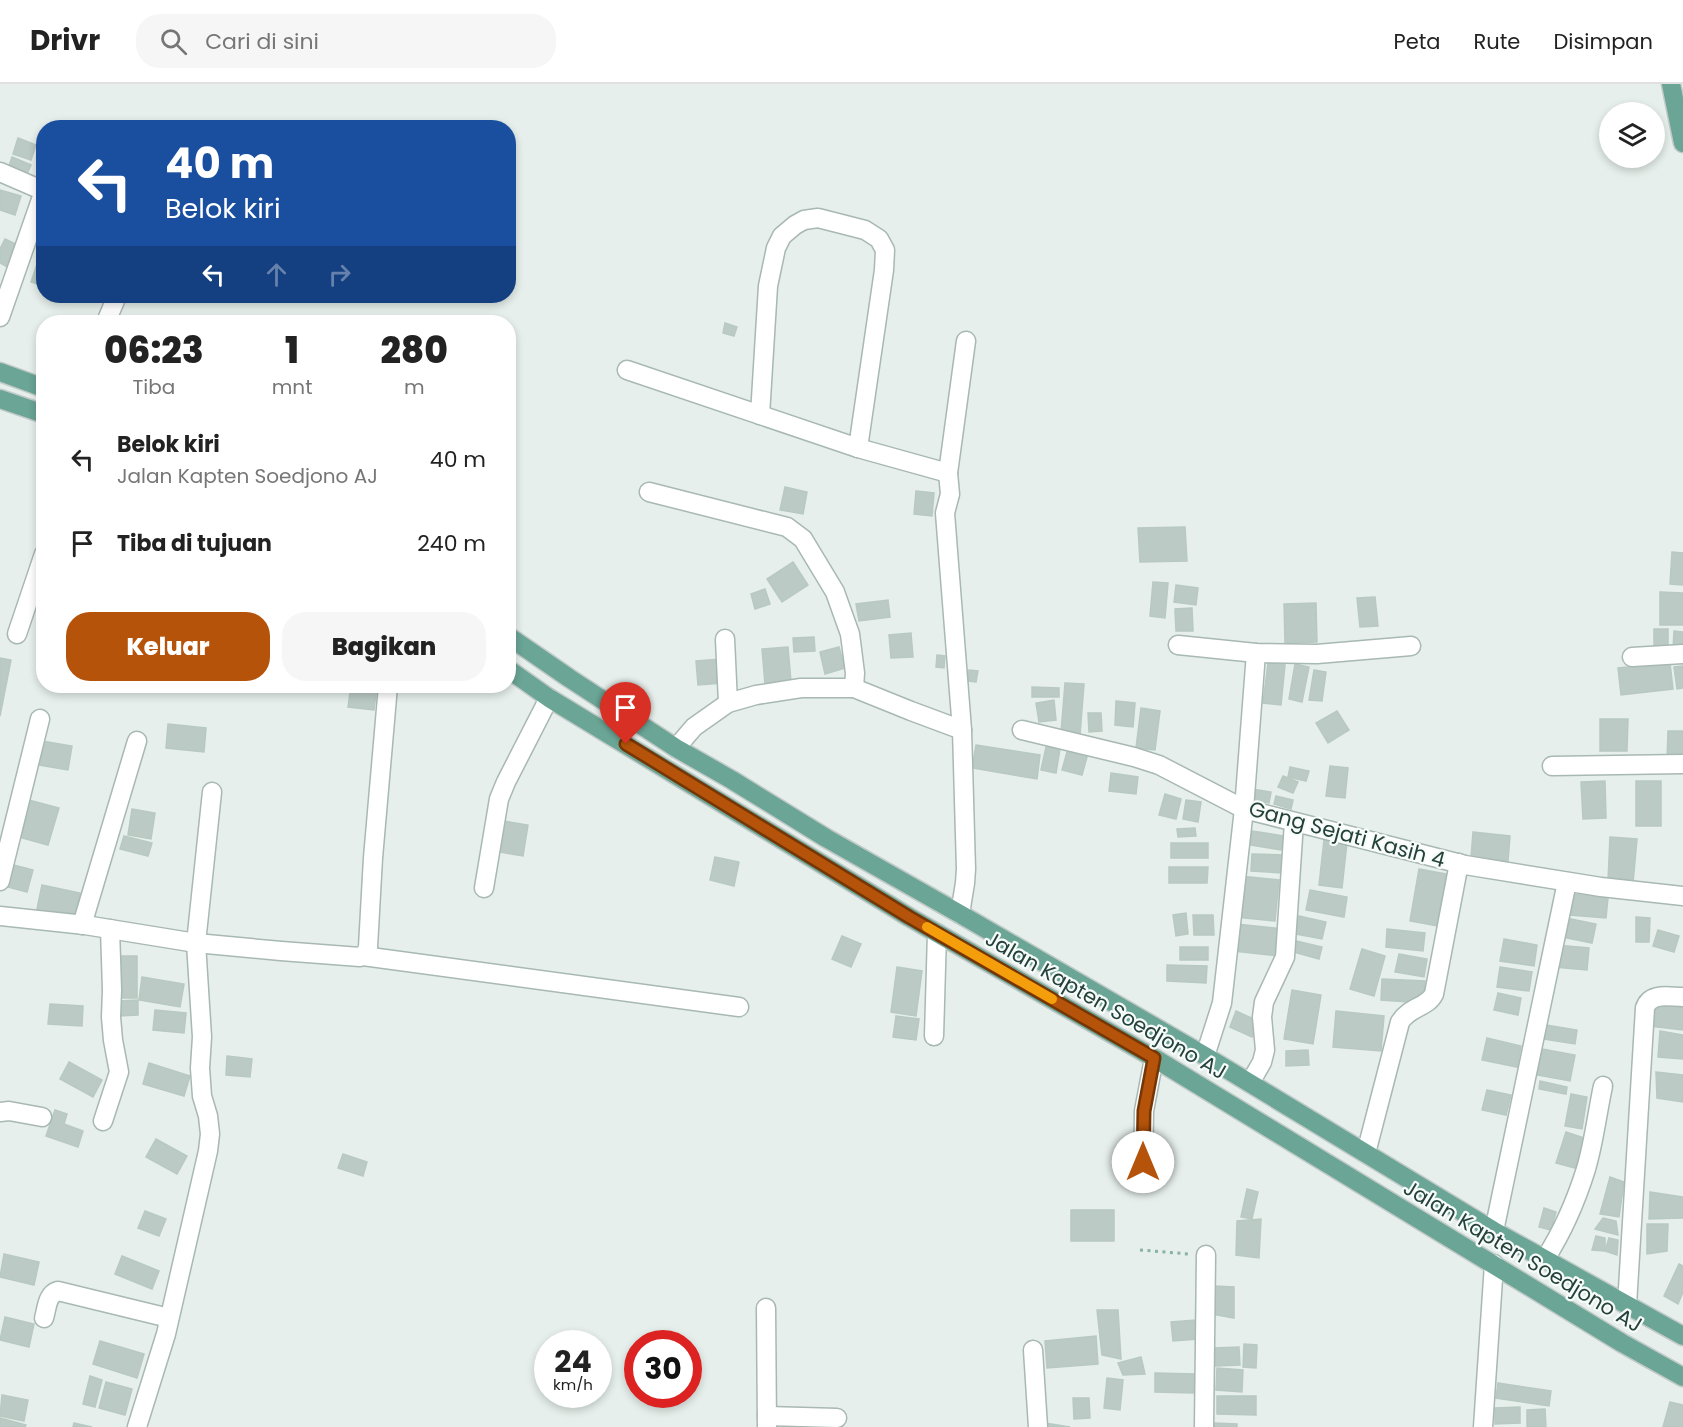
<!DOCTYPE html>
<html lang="id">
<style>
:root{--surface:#fff;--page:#f6f6f6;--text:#222;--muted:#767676;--line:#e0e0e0;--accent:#b45309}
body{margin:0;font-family:Poppins,sans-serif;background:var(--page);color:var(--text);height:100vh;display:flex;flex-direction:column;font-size:22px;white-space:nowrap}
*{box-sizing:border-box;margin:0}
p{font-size:20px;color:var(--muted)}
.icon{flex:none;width:33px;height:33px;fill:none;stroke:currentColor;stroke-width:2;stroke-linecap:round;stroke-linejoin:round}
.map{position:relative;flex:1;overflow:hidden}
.drawer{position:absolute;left:36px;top:231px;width:480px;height:378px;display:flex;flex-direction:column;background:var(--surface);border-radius:24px;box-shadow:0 3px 9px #0003}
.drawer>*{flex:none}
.banner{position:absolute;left:36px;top:36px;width:480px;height:183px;border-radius:24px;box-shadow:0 3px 9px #0003;background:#1a4fa0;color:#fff;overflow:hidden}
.buttons{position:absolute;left:1599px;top:18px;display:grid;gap:12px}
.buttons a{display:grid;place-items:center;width:66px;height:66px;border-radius:50%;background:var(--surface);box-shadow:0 3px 9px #0003;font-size:30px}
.speed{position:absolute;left:534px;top:1246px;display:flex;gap:12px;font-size:30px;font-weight:700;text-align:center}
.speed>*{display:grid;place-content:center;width:78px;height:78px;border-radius:50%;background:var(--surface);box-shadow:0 3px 9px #0003;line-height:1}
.speed small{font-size:15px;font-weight:400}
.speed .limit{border:9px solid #d22;background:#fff;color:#111}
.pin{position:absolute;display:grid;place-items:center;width:51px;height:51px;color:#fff;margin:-62px -26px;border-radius:50% 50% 50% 0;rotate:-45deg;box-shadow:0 0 6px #0007}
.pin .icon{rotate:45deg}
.me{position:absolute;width:66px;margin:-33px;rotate:0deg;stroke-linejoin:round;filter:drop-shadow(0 0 4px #0008)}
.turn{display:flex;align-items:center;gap:21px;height:126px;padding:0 30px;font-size:27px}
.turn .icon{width:78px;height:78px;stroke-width:2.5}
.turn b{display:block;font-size:42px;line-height:51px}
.lanes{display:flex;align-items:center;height:57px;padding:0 30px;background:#0003;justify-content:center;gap:30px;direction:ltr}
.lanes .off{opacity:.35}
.eta{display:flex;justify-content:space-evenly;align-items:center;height:102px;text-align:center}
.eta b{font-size:36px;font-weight:800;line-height:42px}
.button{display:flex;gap:12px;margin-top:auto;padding:12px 30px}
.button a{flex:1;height:69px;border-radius:24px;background:var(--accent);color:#fff;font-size:24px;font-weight:800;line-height:69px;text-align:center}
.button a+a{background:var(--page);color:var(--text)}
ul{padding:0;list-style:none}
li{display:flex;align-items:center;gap:18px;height:84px;padding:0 30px}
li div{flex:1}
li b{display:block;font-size:22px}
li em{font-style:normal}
header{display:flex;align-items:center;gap:36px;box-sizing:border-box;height:84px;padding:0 30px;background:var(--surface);border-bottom:2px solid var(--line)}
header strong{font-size:28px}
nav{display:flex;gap:33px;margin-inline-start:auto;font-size:21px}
.search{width:420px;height:54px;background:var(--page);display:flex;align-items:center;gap:15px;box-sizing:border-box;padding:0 21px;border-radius:24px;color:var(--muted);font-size:22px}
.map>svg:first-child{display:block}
</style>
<header>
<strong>Drivr</strong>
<div class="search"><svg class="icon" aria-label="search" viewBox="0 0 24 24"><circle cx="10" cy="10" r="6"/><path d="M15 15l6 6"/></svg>Cari di sini</div>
<nav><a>Peta</a><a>Rute</a><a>Disimpan</a></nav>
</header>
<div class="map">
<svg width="1683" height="1343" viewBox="0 0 1683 1343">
<rect width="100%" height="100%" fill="#e6efeb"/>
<!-- building -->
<g fill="#bbcac4" stroke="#b8c9c2" stroke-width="1.5">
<polygon points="18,54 36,61 31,76 13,70"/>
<polygon points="12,73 31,81 27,90 9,82"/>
<polygon points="0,106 21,112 15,131 0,126"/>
<polygon points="5,155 20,162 9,184 0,179 0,165"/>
<polygon points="39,174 44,175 44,202 31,198"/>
<polygon points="725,239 737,243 734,252 723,249"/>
<polygon points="785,403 807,408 803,430 780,426"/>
<polygon points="916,407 934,409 932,432 914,430"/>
<polygon points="1185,443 1187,477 1140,478 1138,444"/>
<polygon points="1672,468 1683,469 1683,501 1670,500"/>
<polygon points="793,478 808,501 782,518 767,495"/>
<polygon points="1153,498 1168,499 1165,534 1150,532"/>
<polygon points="1176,501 1198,504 1196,521 1174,518"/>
<polygon points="765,505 770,520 755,525 751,510"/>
<polygon points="1660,508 1683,509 1683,541 1660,541"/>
<polygon points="1375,513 1378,542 1360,543 1357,514"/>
<polygon points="888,516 890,533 859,537 856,520"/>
<polygon points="1316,519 1317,558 1285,559 1284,520"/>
<polygon points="1192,524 1193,547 1176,547 1175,525"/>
<rect x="1654" y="545" width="14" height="24"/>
<polygon points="1674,547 1683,548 1683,566 1673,565"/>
<polygon points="911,549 913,573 891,574 889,551"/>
<polygon points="814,553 815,567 794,568 793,554"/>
<polygon points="788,563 791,598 765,600 762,565"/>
<polygon points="839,563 845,584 825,590 820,568"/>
<polygon points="937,571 945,572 944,584 936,583"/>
<polygon points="0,574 11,576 0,632"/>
<polygon points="721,575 723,599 698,601 696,577"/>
<polygon points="1268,579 1285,581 1281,621 1263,619"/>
<polygon points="1670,579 1673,605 1621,611 1618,584"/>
<polygon points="1295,580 1309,583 1302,618 1289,615"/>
<polygon points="1683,582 1683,604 1677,605 1674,583"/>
<polygon points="969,586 978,587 976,598 968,597"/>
<polygon points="1314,586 1326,588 1322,617 1309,616"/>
<polygon points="1065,599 1084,600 1080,651 1061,649"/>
<polygon points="351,602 377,602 374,626 348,623"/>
<polygon points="1032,603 1059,604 1059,613 1032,613"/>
<polygon points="1054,616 1056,636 1039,638 1036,619"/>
<polygon points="1116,617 1135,619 1133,643 1115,641"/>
<polygon points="1141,624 1160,627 1155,666 1136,664"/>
<polygon points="1337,627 1349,646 1328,659 1316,639"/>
<polygon points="1088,629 1101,629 1102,647 1089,648"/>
<polygon points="1600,635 1628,635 1627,667 1600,667"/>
<polygon points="168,640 206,644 204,668 166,664"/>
<polygon points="1668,647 1683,647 1683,677 1667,677"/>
<polygon points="42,657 72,662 68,686 38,681"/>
<polygon points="976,661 1040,671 1037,695 972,684"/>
<polygon points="1046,663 1060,665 1056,689 1041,686"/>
<polygon points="1067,668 1087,673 1082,691 1062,686"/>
<polygon points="1330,682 1348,684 1345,714 1326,712"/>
<polygon points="1290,683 1309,687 1306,697 1288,693"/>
<polygon points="1111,689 1138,693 1136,710 1109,707"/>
<polygon points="1283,692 1298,698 1293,709 1278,703"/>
<polygon points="1605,697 1606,734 1583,735 1581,698"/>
<rect x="1636" y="697" width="25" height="45"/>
<polygon points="1252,705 1271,708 1269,719 1251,716"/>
<polygon points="1165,710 1181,715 1176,735 1159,731"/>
<polygon points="1276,712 1293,716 1291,725 1274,720"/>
<polygon points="25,715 59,724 48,761 15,752"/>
<polygon points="1186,716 1201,718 1198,738 1183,735"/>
<polygon points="132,725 155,729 151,755 128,751"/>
<polygon points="498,736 528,741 523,772 493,767"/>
<polygon points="1195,744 1196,752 1178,753 1177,745"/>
<polygon points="1252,747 1284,752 1281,766 1250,761"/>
<polygon points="1473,748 1510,752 1508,777 1471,774"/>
<polygon points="124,752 152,759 148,772 120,765"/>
<polygon points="1610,753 1637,755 1633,799 1608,797"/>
<polygon points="1324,756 1347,759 1342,804 1319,801"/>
<rect x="1171" y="759" width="37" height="15"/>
<polygon points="1252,770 1284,771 1283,789 1251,787"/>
<polygon points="715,773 739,778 734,802 710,796"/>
<polygon points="10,780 33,786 27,808 4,802"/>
<polygon points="1169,783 1208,783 1207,799 1169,799"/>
<polygon points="1419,785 1447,790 1437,842 1410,837"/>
<polygon points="1240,792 1279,796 1275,837 1236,833"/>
<polygon points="42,801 80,809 75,833 37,825"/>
<polygon points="1310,806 1347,813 1344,833 1306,826"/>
<polygon points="1572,810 1608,814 1606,834 1570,831"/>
<polygon points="1186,829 1188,850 1176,852 1173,831"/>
<polygon points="1193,831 1213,831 1214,851 1194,851"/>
<polygon points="1299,832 1326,838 1322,855 1295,850"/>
<polygon points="1636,833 1650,834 1649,858 1636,858"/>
<polygon points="1566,834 1596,840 1592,859 1562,853"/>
<polygon points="1236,840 1283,845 1280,872 1234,867"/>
<polygon points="1387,845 1425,849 1423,867 1386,863"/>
<polygon points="1658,846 1679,852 1674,868 1653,862"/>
<polygon points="842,852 861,860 851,883 832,875"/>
<polygon points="1504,855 1537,861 1534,882 1500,877"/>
<polygon points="1292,856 1322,863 1319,875 1290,867"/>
<polygon points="1556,861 1589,864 1587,886 1554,883"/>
<rect x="1180" y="863" width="28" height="13"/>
<polygon points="1362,865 1385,872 1374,912 1350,905"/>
<polygon points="1399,870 1427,875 1424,893 1395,888"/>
<rect x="118" y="872" width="19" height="42"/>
<polygon points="1167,881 1207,882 1206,899 1167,897"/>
<polygon points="897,883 922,887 916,932 891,928"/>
<polygon points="1500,883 1532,888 1529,907 1497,903"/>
<polygon points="142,893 184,900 180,923 139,916"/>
<polygon points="1382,895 1425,897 1423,919 1381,916"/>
<polygon points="1292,906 1321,911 1313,960 1284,955"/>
<polygon points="1498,909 1521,914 1518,931 1494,926"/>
<polygon points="138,916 138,931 119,932 118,917"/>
<polygon points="1654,917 1683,920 1683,946 1650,942"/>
<polygon points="50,920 83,922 82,942 48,940"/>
<polygon points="155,926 186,929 184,949 153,946"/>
<polygon points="1236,927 1258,937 1252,953 1230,943"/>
<polygon points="1336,927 1384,932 1381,967 1333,963"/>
<polygon points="896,932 919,935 916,956 893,953"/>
<polygon points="1546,941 1577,946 1575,960 1543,955"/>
<polygon points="1660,947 1683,951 1683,975 1658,973"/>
<polygon points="1487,954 1521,962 1517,983 1482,976"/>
<polygon points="1542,965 1575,971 1570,997 1537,991"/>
<polygon points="1308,966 1309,981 1286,982 1286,967"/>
<polygon points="227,972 252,975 250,993 226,991"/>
<polygon points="69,978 102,996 93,1013 60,995"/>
<polygon points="149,979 190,992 184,1012 143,1000"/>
<polygon points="1656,988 1683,991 1683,1018 1657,1014"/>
<polygon points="1540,997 1567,1003 1566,1010 1539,1005"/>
<polygon points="1487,1006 1511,1011 1506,1031 1482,1026"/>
<polygon points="1571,1010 1587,1013 1582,1045 1565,1042"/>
<polygon points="55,1026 67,1030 64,1040 83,1047 78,1063 46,1052"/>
<polygon points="1566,1048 1584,1054 1575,1084 1556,1079"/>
<polygon points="156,1055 187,1072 177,1090 146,1073"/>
<polygon points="343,1070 367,1078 363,1092 338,1084"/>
<polygon points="1610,1093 1624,1098 1619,1133 1600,1130"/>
<polygon points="1247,1105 1258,1108 1252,1135 1241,1133"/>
<polygon points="1650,1108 1683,1113 1683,1134 1649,1135"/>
<polygon points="1544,1124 1556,1128 1551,1146 1539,1143"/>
<rect x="1071" y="1126" width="43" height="31"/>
<polygon points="145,1127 166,1135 159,1152 138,1144"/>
<polygon points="1603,1134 1616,1137 1618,1151 1595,1145"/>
<polygon points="1261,1135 1259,1174 1236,1171 1237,1137"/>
<polygon points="1647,1140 1668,1140 1667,1167 1647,1170"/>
<polygon points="1596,1152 1605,1154 1605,1167 1592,1166"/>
<polygon points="1609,1154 1618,1156 1617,1171 1605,1167"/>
<polygon points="4,1170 39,1178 34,1201 0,1193"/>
<polygon points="122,1172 159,1187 152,1205 115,1190"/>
<polygon points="1679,1180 1683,1182 1683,1208 1678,1220 1664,1212"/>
<polygon points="1214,1202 1234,1203 1234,1234 1211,1230"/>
<polygon points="1097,1226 1118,1226 1121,1275 1102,1271"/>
<polygon points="5,1233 34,1240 29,1263 0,1256"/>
<polygon points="1196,1236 1198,1255 1173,1257 1171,1238"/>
<polygon points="1096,1252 1098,1280 1047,1284 1045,1257"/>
<polygon points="100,1257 144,1270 137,1294 93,1280"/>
<polygon points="1244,1260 1257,1261 1256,1284 1243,1283"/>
<polygon points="1239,1263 1240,1281 1215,1282 1214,1264"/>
<polygon points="1141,1273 1145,1290 1123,1291 1118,1279"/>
<polygon points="1217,1284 1243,1286 1242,1308 1216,1306"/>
<polygon points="1155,1289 1194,1290 1194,1309 1155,1308"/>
<polygon points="90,1292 102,1296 95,1323 83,1320"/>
<polygon points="1107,1294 1123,1296 1120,1326 1104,1324"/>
<polygon points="106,1298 132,1305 125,1331 99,1324"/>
<polygon points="1498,1299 1551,1307 1549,1322 1496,1314"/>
<polygon points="2,1311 28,1316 24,1337 0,1332"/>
<polygon points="1217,1312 1256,1312 1256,1331 1217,1330"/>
<polygon points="1073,1314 1089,1314 1090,1334 1074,1335"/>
<polygon points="1670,1318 1683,1321 1683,1343 1663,1343"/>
<polygon points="1520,1323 1520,1339 1495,1340 1495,1324"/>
<polygon points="1545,1325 1546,1343 1527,1343 1527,1326"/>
<polygon points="0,1334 26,1341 25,1343 0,1343"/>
<polygon points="74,1339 92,1343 73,1343"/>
<polygon points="1045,1339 1070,1343 1045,1343"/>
<polygon points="1214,1339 1237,1340 1237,1343 1214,1343"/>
</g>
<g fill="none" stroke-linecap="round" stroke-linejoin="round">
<!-- minor casing -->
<g stroke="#a8b8b2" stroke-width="21">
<g id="minor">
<polyline points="0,88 44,107"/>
<polyline points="0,233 44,107"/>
<polyline points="106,238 117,212"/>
<polyline points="627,286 858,364 948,389"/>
<polyline points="760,331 768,202 776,164 782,152 795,141 804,136 818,134 865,146 879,155 885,166 884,186 858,364"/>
<polyline points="649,408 787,443 803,455 835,508 850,550 855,589 854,604"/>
<polyline points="17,550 44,470"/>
<polyline points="725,555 728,619"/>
<polyline points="1178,561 1256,569 1317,570 1411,562"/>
<polyline points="1632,573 1683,570"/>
<polyline points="1022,646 1134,673 1159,681 1244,725 1323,745 1465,781 1601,803 1683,812"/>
<polyline points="676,664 694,643 728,619 756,611 801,604 854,604 911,627 962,646"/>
<polyline points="1552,682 1683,680"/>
<polyline points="0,797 40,635"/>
<polyline points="484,804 499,715 506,698 549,614"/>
<polyline points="960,830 965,799 966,785 962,646 945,429 950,410 948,389 966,257"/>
<path d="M0,832l85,9 111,18 85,8 79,6c5,-2 7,-5 8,-10l5,-89 15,-172"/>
<polyline points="82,841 137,657"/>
<polyline points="363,872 739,923"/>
<polyline points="934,952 937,849"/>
<polyline points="1205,972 1222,919 1244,725 1256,569"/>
<polyline points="1250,999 1262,978 1265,966 1262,933 1264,918 1285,873 1294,738"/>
<polyline points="0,1028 9,1027 42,1033"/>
<polyline points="103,1037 119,988 113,956 111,933 112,906 110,845"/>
<path d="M1366,1069l34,-131c10,-16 27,-14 34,-28l25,-131"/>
<polyline points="1143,1097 1144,1027 1154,974"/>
<polyline points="1494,1147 1567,798"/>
<path d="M1545,1175c18,-28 31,-58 41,-90 8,-27 11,-55 17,-83"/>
<path d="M1627,1221l18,-297c5,-16 24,-11 38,-11"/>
<polyline points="766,1224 767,1343"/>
<path d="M44,1234c3,-10 3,-24 14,-27l111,27"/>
<polyline points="1033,1266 1038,1343"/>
<polyline points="767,1332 837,1334"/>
<polyline points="137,1343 166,1250 208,1067 210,1050 208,1032 202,1012 200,984 202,953 196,859 212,708"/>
<polyline points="1204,1343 1206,1171"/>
<polyline points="1483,1343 1494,1180"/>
</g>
</g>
<!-- major casing -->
<g stroke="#c2cac8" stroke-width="21">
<g id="major">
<polyline points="1671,0 1683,59"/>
<polyline points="0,288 44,304"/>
<polyline points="0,315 44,330"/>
<polyline points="508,552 569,594 676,664 732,696 826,754 960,830 1205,972 1494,1147 1683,1252"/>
<polyline points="508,585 549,614 909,833 1154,974 1622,1259 1683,1293"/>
</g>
</g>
<!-- path -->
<polyline stroke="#86b3a5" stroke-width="3" stroke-dasharray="3 4.5" stroke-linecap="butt" points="1140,1166 1189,1170"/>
<!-- minor -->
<use href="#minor" stroke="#fff" stroke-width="18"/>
<!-- major -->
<use href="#major" stroke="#6aa596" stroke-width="18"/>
</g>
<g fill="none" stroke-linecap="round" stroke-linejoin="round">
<!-- route casing -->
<g stroke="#753606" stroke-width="15">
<polyline id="route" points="626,660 909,833 1154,974 1144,1027 1143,1078"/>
</g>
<!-- route -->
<use href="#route" stroke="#b45309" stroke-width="10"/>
<!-- slow -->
<polyline stroke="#f59e0b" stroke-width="10" points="927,843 1052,915"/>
</g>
<g text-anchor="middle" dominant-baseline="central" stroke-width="4.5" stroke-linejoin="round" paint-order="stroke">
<!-- street labels -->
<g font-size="21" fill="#24423a" stroke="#f7fbf9">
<text transform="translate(1347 750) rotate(15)">Gang Sejati Kasih 4</text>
<text transform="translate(1106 921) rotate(30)">Jalan Kapten Soedjono AJ</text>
<text transform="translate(1523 1172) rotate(31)">Jalan Kapten Soedjono AJ</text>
</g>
</g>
</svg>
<div class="buttons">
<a><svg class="icon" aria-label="layers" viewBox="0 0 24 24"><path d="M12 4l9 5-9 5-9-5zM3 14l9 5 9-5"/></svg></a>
</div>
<div class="speed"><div>24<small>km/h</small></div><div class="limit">30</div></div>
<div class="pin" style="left:626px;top:660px;background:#d93025"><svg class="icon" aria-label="arrive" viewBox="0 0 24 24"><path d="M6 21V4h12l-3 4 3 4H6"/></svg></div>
<svg class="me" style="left:1143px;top:1078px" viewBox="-20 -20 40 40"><circle r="19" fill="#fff"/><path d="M0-13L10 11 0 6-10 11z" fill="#b45309"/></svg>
<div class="banner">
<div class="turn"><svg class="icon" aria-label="left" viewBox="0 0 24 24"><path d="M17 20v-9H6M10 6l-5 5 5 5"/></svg><div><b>40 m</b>Belok kiri</div></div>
<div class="lanes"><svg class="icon" aria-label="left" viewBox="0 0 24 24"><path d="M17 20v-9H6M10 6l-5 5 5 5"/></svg><svg class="icon off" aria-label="ahead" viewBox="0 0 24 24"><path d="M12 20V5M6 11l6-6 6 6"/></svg><svg class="icon off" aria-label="right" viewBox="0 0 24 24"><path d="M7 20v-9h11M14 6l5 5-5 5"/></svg></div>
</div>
<section class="drawer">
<div class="eta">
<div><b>06:23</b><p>Tiba</p></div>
<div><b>1</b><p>mnt</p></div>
<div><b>280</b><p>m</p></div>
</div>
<ul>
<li><svg class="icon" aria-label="left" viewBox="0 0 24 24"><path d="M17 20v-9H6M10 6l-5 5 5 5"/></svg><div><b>Belok kiri</b><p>Jalan Kapten Soedjono AJ</p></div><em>40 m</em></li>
<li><svg class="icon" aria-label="arrive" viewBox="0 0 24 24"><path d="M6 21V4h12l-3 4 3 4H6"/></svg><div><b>Tiba di tujuan</b></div><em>240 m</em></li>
</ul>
<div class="button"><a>Keluar</a><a>Bagikan</a></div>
</section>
</div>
